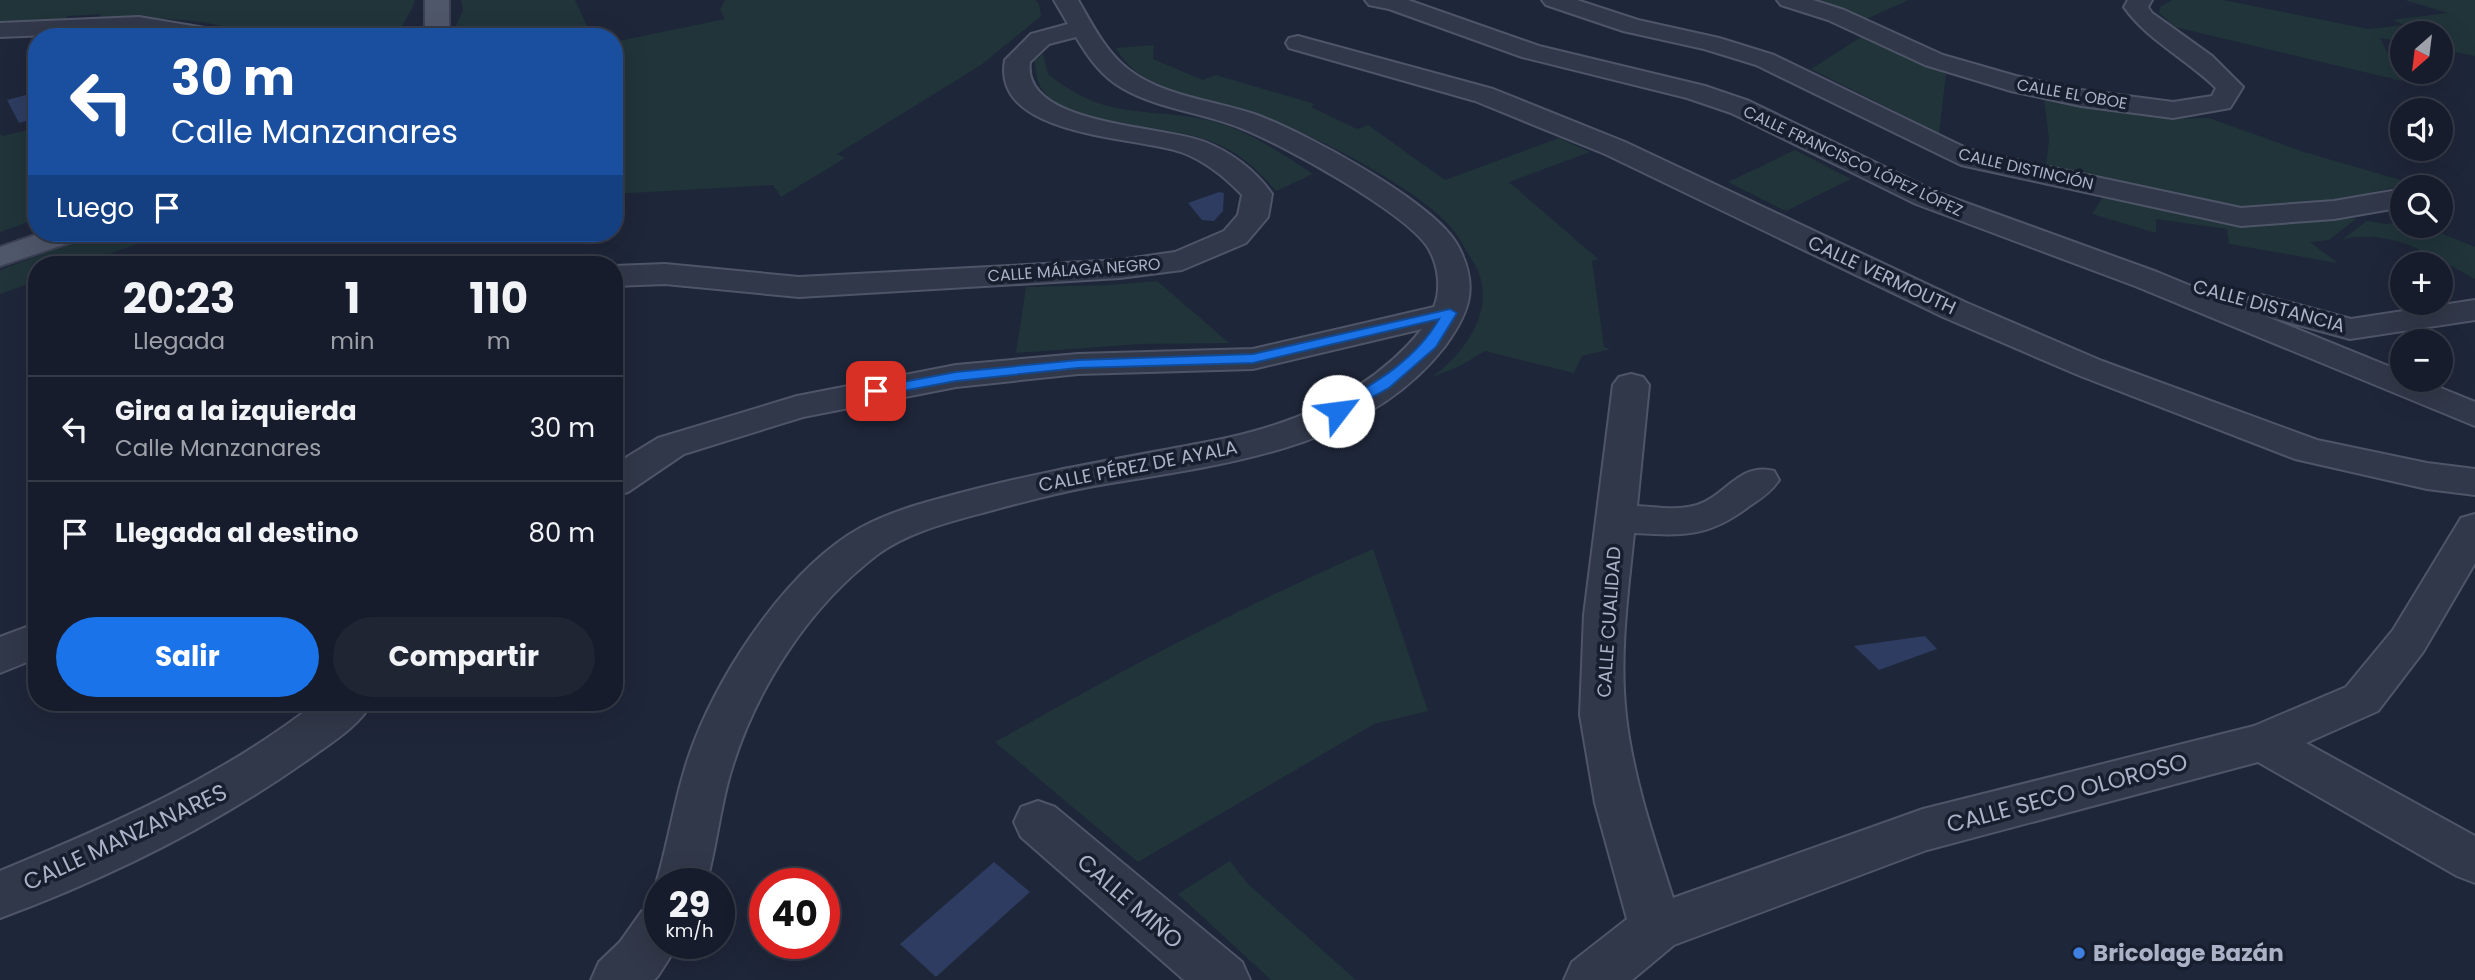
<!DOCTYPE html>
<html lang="es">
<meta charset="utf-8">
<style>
:root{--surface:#161c2b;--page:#1f2533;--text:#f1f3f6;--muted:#9ea1a9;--line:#353a47;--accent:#1a73e8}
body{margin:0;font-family:Poppins,sans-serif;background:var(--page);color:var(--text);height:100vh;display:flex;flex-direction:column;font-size:26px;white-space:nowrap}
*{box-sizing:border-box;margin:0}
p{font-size:23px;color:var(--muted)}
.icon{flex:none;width:38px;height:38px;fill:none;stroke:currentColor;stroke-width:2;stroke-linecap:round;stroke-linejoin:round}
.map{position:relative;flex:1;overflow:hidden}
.sheet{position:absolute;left:28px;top:256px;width:595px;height:455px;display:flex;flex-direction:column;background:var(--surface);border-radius:28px;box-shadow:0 7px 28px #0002,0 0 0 2px var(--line)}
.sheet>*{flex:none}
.top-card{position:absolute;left:28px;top:28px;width:595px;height:214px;border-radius:28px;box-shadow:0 7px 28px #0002,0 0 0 2px var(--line);background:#1a4fa0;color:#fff;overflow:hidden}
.needle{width:46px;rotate:208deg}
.controls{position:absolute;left:2390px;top:21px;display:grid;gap:14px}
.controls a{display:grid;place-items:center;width:63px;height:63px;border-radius:50%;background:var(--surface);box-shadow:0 7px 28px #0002,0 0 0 2px var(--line);font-size:35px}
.speed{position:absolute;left:644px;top:868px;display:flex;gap:14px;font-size:35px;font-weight:700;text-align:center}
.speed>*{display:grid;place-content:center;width:91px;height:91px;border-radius:50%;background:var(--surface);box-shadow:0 7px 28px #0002,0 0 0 2px var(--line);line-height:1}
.speed small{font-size:18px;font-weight:400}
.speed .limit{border:10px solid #d22;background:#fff;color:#111}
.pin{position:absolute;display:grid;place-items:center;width:60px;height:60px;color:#fff;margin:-30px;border-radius:14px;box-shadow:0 4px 10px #0006}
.me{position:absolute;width:77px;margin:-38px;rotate:60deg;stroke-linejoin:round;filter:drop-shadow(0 0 5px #0008)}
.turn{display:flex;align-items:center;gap:24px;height:147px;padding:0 28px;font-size:32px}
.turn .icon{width:91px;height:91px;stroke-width:2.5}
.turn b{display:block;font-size:49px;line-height:60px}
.then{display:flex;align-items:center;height:66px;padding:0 28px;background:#0003;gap:14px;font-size:26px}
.eta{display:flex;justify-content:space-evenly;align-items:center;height:119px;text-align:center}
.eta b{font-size:42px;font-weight:700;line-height:49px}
.button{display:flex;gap:14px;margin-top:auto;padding:14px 28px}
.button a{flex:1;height:80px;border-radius:42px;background:var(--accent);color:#fff;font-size:28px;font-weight:700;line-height:80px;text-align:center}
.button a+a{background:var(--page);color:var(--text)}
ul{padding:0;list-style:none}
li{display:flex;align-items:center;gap:21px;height:105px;padding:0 28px;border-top:2px solid var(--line)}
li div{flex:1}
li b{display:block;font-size:26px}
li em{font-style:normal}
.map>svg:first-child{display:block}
</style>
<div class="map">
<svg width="2475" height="980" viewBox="0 0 2475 980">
<rect width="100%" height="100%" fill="#1e2639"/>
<!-- green -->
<g fill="#20343a">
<path d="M0,0h414l1,2 -18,35h-154c-24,-22 -112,-19 -146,-18l4,-5 -33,2 -5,5 -63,4z"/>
<polygon points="461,0 575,0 592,37 451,37 463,10"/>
<polygon points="725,0 1035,0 1039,4 1041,16 981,65 837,154 845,158 781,197 773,185 614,194 614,42 725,19 720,10"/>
<polygon points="1820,0 1909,0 1866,19"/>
<polygon points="2223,0 2368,29 2404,25 2393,20 2447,13 2405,0 2475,0 2475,56 2441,49 2441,33 2403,33 2403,42 2380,38 2402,81 2175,27 2159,13 2160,7 2172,0"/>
<polygon points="1861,37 1946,74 1939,133 1811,69"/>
<path d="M1154,45l-1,14 50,21 13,-5 99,29 -4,3 46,22 11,-4 77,55 114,-42 31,14 -81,30 89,77 -6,2 12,86 7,2 -29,7 -8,17 -89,-22 -25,15 -28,11c37,-27 68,-74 40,-117 -7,-11 -14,-25 -23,-35 -36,-40 -146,-96 -198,-113 -44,-15 -111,-19 -135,-64z"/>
<path d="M1043,54l5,20c58,46 90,33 155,45 41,8 76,33 110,55l-37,17c-20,-23 -39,-41 -69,-51 -43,-16 -135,-12 -164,-49 -6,-8 -8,-21 -8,-31z"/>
<polygon points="2044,98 2171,119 2209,118 2304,152 2401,180 2395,187 2319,206 2249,208 2046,167 2049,139"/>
<polygon points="37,128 37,219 0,232 0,134 2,136"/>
<polygon points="1795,150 1851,179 1786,211 1728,182"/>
<polygon points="2106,192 2244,223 2334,216 2356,219 2329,240 2310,242 2338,263 2229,244 2227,229 2156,219 2156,233 2092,214"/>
<path d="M2367,221l19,3 17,-2v4h20l52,21v32c-45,-24 -79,-50 -132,-40z"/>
<polygon points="99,233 167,233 82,264 37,264 37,281 0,294 0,270"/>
<polygon points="1157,281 1229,343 1140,344 1016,353 1026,287 1110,285"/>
<path d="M1373,549l55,162 -54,13 -236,138 -143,-120c124,-70 247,-136 378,-193z"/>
<polygon points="1230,861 1248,884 1356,980 1271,980 1178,894"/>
</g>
<!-- water -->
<g fill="#2d3c60">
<polygon points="37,92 37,118 19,123 7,100"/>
<polygon points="1219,192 1224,193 1223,211 1214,221 1202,220 1188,203"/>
<polygon points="1925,636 1937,649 1879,670 1854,646"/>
<polygon points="994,862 1030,892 936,977 900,944"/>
</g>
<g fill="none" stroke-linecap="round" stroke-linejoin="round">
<!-- minor casing -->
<g stroke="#4f5568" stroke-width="4">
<g id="minor">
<path d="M1054,0h24c14,24 27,51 50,69 36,28 85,31 126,45 48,17 181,88 204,132 21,40 12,66 -13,100 -82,106 -229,119 -351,140 -37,7 -72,16 -108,26 -37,10 -78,20 -109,43 -68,52 -120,132 -145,213 -12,38 -15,78 -26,116h-46v9l-4,-9c14,-47 20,-96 38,-142 29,-75 95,-174 166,-214 31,-17 66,-26 100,-35 82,-22 164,-35 247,-51 82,-15 162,-47 215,-113l-169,40 -175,5 -122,13 -153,30 -119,37 -56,38 -14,4v-31l44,-27 139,-42 159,-31 122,-11 175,-5 181,-42c8,-19 4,-44 -7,-61 -24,-35 -148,-104 -189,-119 -38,-15 -80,-18 -116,-39 -21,-12 -34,-31 -46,-51l-27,7 -19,18c-9,64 133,63 175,80 26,10 51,29 67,52l-4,23 -22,26 -64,27 -62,8 -321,19 -134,-13 -51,2v-20l51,-2 134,13 321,-17 55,-8 49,-21 14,-16 4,-20c-17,-18 -37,-34 -61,-43 -47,-16 -190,-15 -176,-92l26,-26 37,-10z"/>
<polygon points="1365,0 1408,0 1539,46 1705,86 1749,101 1936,192 2157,272 2247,309 2245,305 2249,298 2261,295 2351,319 2475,300 2475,320 2350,339 2265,316 2403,372 2403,380 2421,380 2475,402 2475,426 2135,286 1916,204 1731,113 1687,98 1522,57 1389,9 1369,5"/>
<polygon points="1542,0 1577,0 1638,20 1719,38 1774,55 1970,150 2241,208 2334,201 2398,190 2403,191 2403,207 2334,219 2241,226 1961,165 1756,65 1704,49 1623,31 1546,5"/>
<path d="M1777,0h36l31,10 99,45 73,21 65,14 92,12 39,-6 4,-8c-28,-28 -69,-48 -92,-81l4,-7h24l-4,7 4,6 60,43 31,31 -13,21 -57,10 -92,-12 -70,-15 -86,-26 -97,-45 -47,-15z"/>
<polygon points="139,17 217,30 226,32 229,37 172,37 139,31 0,37 0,23"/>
<polygon points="1298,36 1493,89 1625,142 1967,303 2102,361 2317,440 2427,463 2475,469 2475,495 2427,489 2295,459 2078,375 1943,317 1605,154 1475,101 1289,48 1286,43 1289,38"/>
<path d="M1631,374l12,3 6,8 -12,121c20,1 40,5 60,-1 29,-9 42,-43 77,-34l5,9c-7,11 -17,18 -28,25 -42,32 -65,31 -117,28 -6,59 -15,123 -8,183 7,62 28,123 47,182l250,-89 331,-83 92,-39 47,-57 68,-112 14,-4v49l-52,89 -45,59 -72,32 169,93v47l-18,-7 -199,-114 -331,88 -253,95 -42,35h-68l8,-18 55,-43 -32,-116 -15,-88 4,-100 29,-230 6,-8z"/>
<polygon points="37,623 37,658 0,673 0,637"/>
<path d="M317,702h55c-12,23 -38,39 -59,54 -94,67 -204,122 -313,162v-47c111,-46 222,-94 317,-169z"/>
<polygon points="1038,801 1055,807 1242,962 1250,980 1184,980 1021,837 1014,822 1021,807"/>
<polygon points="660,904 660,943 679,943 658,976 654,980 591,980 599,962 620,942 642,911"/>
</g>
</g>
<!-- major casing -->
<g stroke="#3b4153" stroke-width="4">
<g id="major">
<polygon points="425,0 449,0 449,27 441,37 416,37 425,26"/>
<polygon points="41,233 85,233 81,239 0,266 0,247"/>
</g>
</g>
<!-- minor -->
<use href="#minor" fill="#313849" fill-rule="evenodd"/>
<!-- major -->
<use href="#major" fill="#4f576a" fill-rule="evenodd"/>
</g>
<!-- route -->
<path fill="#1a73e8" stroke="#114b97" stroke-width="2" d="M1450,309l7,4 -21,34 -47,41 -51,28 -8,-5 2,-3c41,-24 83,-47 107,-89l-186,44 -175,5 -122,13 -80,15 -7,-5 7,-4 80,-15 122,-12 175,-6z"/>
<!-- markers -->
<circle fill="#3f7fe0" stroke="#171e2e" stroke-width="2.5" cx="2079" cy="953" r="7"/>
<g text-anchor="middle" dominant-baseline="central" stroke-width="7" stroke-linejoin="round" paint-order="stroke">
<!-- far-street labels -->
<g font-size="16" fill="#abb2c7" stroke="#171e2e">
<text transform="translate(2072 94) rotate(10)">CALLE EL OBOE</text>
<text transform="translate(1853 161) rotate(25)">CALLE FRANCISCO LÓPEZ LÓPEZ</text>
<text transform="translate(2026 169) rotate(13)">CALLE DISTINCIÓN</text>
<text transform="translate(1074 270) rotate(-4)">CALLE MÁLAGA NEGRO</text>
</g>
<!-- street labels -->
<g font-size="19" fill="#abb2c7" stroke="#171e2e">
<text transform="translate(1882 275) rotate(25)">CALLE VERMOUTH</text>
<text transform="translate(2269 306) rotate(15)">CALLE DISTANCIA</text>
<text transform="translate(1138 466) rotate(-11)">CALLE PÉREZ DE AYALA</text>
<text transform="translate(1609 622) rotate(-86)">CALLE CUALIDAD</text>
</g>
<!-- near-street labels -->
<g font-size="23" fill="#abb2c7" stroke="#171e2e">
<text transform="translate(2067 793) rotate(-15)">CALLE SECO OLOROSO</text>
<text transform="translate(125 837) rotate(-25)">CALLE MANZANARES</text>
<text transform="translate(1130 901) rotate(41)">CALLE MIÑO</text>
</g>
<!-- near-poi labels -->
<g font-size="23" font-weight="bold" fill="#abb2c7" stroke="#171e2e" text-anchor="start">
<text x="2093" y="953">Bricolage Bazán</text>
</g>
</g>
</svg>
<div class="controls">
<a><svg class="needle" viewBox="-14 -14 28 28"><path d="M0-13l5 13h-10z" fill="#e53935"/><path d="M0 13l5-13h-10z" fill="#9ea1a9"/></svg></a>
<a><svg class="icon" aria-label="sound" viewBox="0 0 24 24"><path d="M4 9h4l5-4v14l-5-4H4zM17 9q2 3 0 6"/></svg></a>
<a><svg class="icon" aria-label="search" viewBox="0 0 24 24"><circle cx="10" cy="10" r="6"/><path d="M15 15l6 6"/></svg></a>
<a>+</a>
<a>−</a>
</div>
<div class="speed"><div>29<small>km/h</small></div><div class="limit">40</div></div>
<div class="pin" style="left:876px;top:391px;background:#d93025"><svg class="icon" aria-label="arrive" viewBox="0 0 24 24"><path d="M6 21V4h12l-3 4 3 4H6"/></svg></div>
<svg class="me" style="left:1338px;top:411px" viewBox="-20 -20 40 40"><circle r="19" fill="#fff"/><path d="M0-13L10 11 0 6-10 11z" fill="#1a73e8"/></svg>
<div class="top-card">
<div class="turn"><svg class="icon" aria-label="left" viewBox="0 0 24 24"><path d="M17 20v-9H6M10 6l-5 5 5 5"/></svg><div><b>30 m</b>Calle Manzanares</div></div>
<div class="then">Luego<svg class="icon" aria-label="arrive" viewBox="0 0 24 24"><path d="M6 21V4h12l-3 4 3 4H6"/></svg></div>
</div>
<section class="sheet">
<div class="eta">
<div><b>20:23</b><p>Llegada</p></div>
<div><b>1</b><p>min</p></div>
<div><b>110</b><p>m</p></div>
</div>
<ul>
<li><svg class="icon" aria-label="left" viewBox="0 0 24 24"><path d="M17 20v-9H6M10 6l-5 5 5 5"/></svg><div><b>Gira a la izquierda</b><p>Calle Manzanares</p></div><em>30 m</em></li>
<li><svg class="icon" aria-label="arrive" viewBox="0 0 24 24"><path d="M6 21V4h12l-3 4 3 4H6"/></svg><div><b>Llegada al destino</b></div><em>80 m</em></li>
</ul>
<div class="button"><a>Salir</a><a>Compartir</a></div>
</section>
</div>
